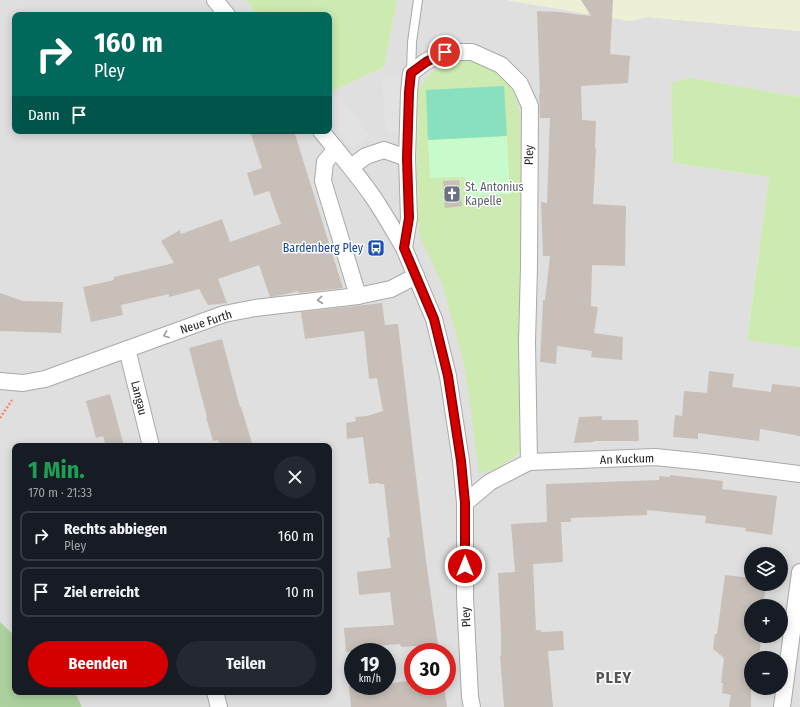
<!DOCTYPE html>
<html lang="de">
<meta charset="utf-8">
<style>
:root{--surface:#171b24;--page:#242831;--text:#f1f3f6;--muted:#9ea1a6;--line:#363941;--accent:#d40000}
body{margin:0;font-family:"Fira Sans Condensed",sans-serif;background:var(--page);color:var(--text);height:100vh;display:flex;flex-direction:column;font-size:15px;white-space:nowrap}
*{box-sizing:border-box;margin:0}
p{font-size:13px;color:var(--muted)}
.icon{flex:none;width:22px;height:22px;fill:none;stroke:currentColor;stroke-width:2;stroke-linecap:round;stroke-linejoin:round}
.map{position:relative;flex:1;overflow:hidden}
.drawer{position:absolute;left:12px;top:443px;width:320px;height:252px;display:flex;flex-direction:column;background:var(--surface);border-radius:8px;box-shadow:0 2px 10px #0003}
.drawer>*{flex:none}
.banner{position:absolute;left:12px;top:12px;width:320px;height:122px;border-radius:8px;box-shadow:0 2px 10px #0003;background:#00695c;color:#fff;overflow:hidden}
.tools{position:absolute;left:744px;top:547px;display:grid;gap:8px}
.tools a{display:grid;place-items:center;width:44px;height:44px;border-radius:50%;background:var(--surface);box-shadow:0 2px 10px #0003;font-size:20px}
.speed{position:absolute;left:344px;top:643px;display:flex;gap:8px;font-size:20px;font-weight:700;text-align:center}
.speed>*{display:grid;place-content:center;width:52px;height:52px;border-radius:50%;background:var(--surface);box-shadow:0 2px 10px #0003;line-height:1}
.speed small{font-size:10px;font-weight:400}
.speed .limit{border:6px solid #d22;background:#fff;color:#111}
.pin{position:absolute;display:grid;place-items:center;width:34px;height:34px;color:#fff;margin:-17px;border:2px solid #fff;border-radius:50%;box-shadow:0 1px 4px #0007}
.me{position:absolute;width:44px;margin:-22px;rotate:0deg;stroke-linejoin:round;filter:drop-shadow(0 0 3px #0008)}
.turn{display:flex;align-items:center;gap:14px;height:84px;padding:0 16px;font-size:18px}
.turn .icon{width:52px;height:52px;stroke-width:2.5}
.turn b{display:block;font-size:28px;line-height:34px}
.then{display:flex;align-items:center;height:38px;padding:0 16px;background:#0003;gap:8px;font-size:15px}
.round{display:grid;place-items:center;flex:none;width:42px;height:42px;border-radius:21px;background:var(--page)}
.headline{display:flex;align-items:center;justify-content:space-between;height:68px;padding:0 16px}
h1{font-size:24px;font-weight:700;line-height:30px;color:#1e9e55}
.action{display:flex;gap:8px;margin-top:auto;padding:8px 16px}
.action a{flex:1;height:46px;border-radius:24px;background:var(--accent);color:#fff;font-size:16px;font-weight:700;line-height:46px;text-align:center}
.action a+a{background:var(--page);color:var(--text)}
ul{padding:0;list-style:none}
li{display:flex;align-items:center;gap:12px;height:50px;margin:0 8px 6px;padding:0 8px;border:2px solid var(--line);border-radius:8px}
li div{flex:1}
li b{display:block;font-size:15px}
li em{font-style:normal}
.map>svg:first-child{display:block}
</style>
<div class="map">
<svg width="800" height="707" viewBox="0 0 800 707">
<rect width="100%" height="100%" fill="#f2efe9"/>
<!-- residential -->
<path fill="#e0dfdf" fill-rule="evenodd" d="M0,0h246l11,15h-242v116h314v-38l55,-26 13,-67h110l123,21 18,-4 152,14v66l-109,-19 -20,5 2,80 96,14 -22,162 53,9v359h-718l-7,-15h254v-246h-314v190l-15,-14zM751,554h30v30h-30zM751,606h30v30h-30zM353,652h34v34h-34zM413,652h34v34h-34zM751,658h30v30h-30z"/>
<!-- farmland -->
<polygon fill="#eef0d5" points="507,0 800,0 800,31 648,17 630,21"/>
<!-- grass -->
<g fill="#cdebb0">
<polygon points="246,0 397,0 384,67 329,93 329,15 257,15"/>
<polygon points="471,59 496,70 513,89 520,112 523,269 522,446 519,454 495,470 479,473 465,368 443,286 419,235 417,158 418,89 432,72 451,61"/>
<polygon points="691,78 800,97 800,348 747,340 769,177 673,163 671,83"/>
</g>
<!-- forest -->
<polygon fill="#add19e" points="0,622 15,636 15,692 75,692 82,707 0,707"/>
<!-- park -->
<polygon fill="#c8facc" points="507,136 510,194 466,196 465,177 430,178 428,140"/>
<!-- pitch -->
<polygon fill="#88e0be" points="504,86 507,136 428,140 426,90"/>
<!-- parking -->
<g fill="#e2e2e2">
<polygon points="381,75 399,75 402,132 386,133"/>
<polygon points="339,94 370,136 352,150 329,118 329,102"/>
</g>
<!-- building -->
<g fill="#c7bfb8">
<polygon points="581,0 613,0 610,54 630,56 628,83 581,86 582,120 596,121 595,148 596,148 593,204 626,206 625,266 592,265 591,306 598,307 594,333 623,337 622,360 591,357 592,351 557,346 556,364 540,362 543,300 545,300 550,256 543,256 541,202 547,203 550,118 540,118 539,94 540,94 537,11 559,12 591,16"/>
<polygon points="250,131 294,131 343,288 299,293 298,291 282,295 270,297 259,265 218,279 227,303 208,305 199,289 169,297 169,294 121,305 123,315 91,322 83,287 114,280 114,277 174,263 161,241 180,230 181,234 222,219 230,242 281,224 269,191 254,196 247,173 262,168"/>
<polygon points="459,180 462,206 445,208 443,181"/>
<polygon points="0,293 23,301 63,302 61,333 0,331"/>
<polygon points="382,303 385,325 398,324 426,561 439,652 417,652 416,646 401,647 400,644 366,647 367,652 346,652 344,628 394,625 390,592 359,595 357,572 391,568 387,538 390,537 384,484 379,484 379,483 369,484 363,437 347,439 346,423 356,421 355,417 367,416 383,411 377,378 369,379 364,331 305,339 301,312"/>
<polygon points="222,339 240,407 241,407 253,446 220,446 218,440 213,441 206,417 207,417 189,348"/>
<polygon points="709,371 734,374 732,387 771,392 772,384 800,387 800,436 760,429 759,441 698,433 698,439 673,437 675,415 682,416 684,391 707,393"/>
<polygon points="110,394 124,446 106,446 103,436 96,438 86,401"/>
<polygon points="602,416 602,420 638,420 639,441 594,441 594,442 574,443 579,417"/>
<polygon points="670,475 723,481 722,489 777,496 772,535 745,531 746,528 705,523 706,516 647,510 647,515 571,518 571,522 561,522 563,562 533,564 536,630 541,630 541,632 563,631 564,650 548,651 553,707 504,707 500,656 501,656 501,633 498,573 515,572 511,524 547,522 546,484 659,480 659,476 670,477"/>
<polygon points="725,575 751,578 751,584 766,584 763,606 751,606 751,639 761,641 759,658 751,658 751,707 729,707 731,695 722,693 723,683 721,683 724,658 713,649 715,634 717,634"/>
<polygon points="413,680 413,686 444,686 447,707 351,707 349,686 387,686 387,684"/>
</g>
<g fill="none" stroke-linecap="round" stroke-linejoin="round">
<!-- service casing -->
<g stroke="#a9a9a9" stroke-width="10">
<polyline id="service" points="411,73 412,42 418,0"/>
</g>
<!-- minor casing -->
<g stroke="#a9a9a9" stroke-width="18">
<g id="minor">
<polyline points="215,0 227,15"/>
<path d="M321,131c18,22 36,43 52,66 11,16 21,34 31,51l30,71 14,57 13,85 4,42v94l5,100 2,10"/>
<polyline points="336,149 325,162 323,181 358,296"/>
<polyline points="351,167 366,156 384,150 407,158"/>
<polyline points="404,248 409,218 407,158 409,92 411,73 425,62 445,52 472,52 501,65 520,84 530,106 529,267 527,342 529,462"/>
<polyline points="127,349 151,446"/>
<polyline points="0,381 23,383 45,379 224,314 255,308 358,296 391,289 416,276"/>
<polyline points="465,503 490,482 529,462 655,457 704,462 800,474"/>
<polyline points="215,692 219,707"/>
<polyline points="782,707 800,572"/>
</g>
</g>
<!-- path -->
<polyline stroke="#fa8072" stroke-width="2.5" stroke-dasharray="2 2" stroke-linecap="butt" points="0,418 12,400"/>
<!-- service -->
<use href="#service" stroke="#fff" stroke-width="8"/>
<!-- minor -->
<use href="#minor" stroke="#fff" stroke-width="16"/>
</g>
<!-- one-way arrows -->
<defs><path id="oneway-chevron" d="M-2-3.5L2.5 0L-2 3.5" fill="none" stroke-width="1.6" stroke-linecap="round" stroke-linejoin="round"/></defs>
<g stroke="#9c9c9c">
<use href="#oneway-chevron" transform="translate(320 300) rotate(174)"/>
<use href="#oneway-chevron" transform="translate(166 335) rotate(160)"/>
</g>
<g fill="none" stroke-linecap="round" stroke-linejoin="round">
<!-- route casing -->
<g stroke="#8a0000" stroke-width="10">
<polyline id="route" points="445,52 426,62 411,73 409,92 407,158 409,218 404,248 434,319 448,376 461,461 465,503 465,566"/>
</g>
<!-- route -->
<use href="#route" stroke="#d40000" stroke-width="7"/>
</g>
<!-- icons -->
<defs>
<g id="church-square" transform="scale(0.9)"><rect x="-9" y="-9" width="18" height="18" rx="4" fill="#6b7280" stroke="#fff"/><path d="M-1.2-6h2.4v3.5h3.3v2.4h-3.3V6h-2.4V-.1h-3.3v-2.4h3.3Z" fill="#fff"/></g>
<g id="bus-square" transform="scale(0.9)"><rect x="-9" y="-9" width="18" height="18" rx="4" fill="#1a4fb4" stroke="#fff"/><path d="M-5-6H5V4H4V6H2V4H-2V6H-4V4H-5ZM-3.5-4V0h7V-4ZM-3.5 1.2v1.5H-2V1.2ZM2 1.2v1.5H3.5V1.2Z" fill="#fff"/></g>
</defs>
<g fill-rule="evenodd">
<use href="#church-square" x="452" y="194"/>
<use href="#bus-square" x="376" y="248"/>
</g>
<g text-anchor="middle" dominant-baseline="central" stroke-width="3" stroke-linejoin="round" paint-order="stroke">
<!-- street labels -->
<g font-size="12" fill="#222" stroke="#fff">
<text transform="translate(529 155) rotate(-89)">Pley</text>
<text transform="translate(206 322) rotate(-18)">Neue Furth</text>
<text transform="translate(139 398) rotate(76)">Langau</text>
<text transform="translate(627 459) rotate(-2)">An Kuckum</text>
<text transform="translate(466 617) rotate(-93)">Pley</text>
</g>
<!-- worship labels -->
<g font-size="12" fill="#5b616d" stroke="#fff" text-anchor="start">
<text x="465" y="187">St. Antonius<tspan x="465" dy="14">Kapelle</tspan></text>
</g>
<!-- transit labels -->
<g font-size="12" fill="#164399" stroke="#fff" text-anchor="end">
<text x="363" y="248">Bardenberg Pley</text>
</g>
<!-- district labels -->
<g font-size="16" font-weight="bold" letter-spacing="1" fill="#555" stroke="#fff">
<text x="614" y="677">PLEY</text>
</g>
</g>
</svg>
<div class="tools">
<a><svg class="icon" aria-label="layers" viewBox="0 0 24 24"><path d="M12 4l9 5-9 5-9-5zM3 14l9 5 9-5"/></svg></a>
<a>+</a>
<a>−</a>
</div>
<div class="speed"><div>19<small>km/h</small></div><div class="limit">30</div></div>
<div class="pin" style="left:445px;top:52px;background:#d93025"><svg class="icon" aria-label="arrive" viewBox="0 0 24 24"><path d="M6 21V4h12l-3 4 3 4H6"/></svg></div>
<svg class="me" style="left:465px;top:566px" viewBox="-20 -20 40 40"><circle r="17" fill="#d40000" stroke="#fff" stroke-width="3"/><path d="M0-11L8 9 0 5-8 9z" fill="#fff"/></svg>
<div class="banner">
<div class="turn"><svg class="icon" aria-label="right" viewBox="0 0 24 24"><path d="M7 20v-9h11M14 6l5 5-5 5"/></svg><div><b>160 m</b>Pley</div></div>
<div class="then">Dann<svg class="icon" aria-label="arrive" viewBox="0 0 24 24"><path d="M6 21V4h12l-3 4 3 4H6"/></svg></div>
</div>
<section class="drawer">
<div class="headline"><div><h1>1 Min.</h1><p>170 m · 21:33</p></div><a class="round"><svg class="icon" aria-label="close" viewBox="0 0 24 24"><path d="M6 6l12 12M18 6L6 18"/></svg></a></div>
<ul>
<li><svg class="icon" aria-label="right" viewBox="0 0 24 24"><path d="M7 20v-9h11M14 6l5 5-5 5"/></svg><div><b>Rechts abbiegen</b><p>Pley</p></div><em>160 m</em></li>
<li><svg class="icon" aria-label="arrive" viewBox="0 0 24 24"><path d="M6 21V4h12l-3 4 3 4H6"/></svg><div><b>Ziel erreicht</b></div><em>10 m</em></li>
</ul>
<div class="action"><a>Beenden</a><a>Teilen</a></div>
</section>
</div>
